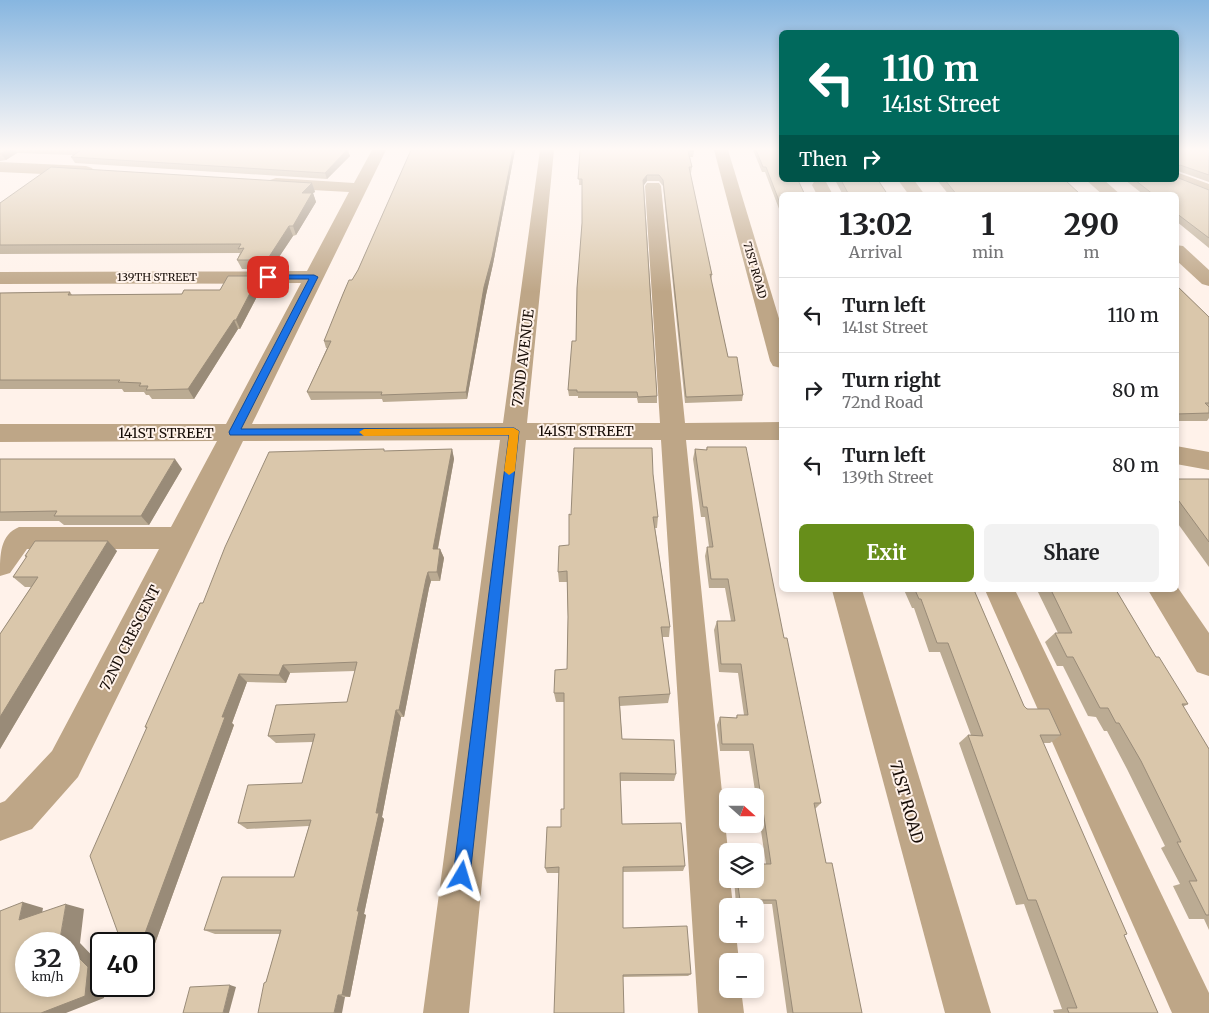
<!DOCTYPE html>
<meta charset="utf-8">
<style>
:root{--surface:#fff;--page:#f2f2f2;--text:#202124;--muted:#757577;--line:#e0e0e0;--accent:#678e1a}
body{margin:0;font-family:Merriweather,serif;background:var(--page);color:var(--text);height:100vh;display:flex;flex-direction:column;font-size:19px;white-space:nowrap}
*{box-sizing:border-box;margin:0}
p{font-size:16px;color:var(--muted)}
.icon{flex:none;width:28px;height:28px;fill:none;stroke:currentColor;stroke-width:2;stroke-linecap:round;stroke-linejoin:round}
.map{position:relative;flex:1;overflow:hidden}
.sheet{position:absolute;left:779px;top:192px;width:400px;height:400px;display:flex;flex-direction:column;background:var(--surface);border-radius:8px;box-shadow:0 2px 8px #0003}
.sheet>*{flex:none}
.guide{position:absolute;left:779px;top:30px;width:400px;height:152px;border-radius:8px;box-shadow:0 2px 8px #0003;background:#00695c;color:#fff;overflow:hidden}
.needle{width:32px;rotate:111deg}
.tools{position:absolute;left:719px;top:788px;display:grid;gap:10px}
.tools a{display:grid;place-items:center;width:45px;height:45px;border-radius:8px;background:var(--surface);box-shadow:0 2px 8px #0003;font-size:25px}
.speed{position:absolute;left:15px;top:932px;display:flex;gap:10px;font-size:25px;font-weight:700;text-align:center}
.speed>*{display:grid;place-content:center;width:65px;height:65px;border-radius:50%;background:var(--surface);box-shadow:0 2px 8px #0003;line-height:1}
.speed small{font-size:12px;font-weight:400}
.speed .limit{border:2px solid #111;border-radius:8px;background:#fff;color:#111}
.pin{position:absolute;display:grid;place-items:center;width:42px;height:42px;color:#fff;margin:-21px;border-radius:10px;box-shadow:0 2px 8px #0006}
.me{position:absolute;width:55px;margin:-28px;rotate:7deg;stroke-linejoin:round;filter:drop-shadow(0 0 4px #0008)}
.turn{display:flex;align-items:center;gap:18px;height:105px;padding:0 20px;font-size:22px}
.turn .icon{width:65px;height:65px;stroke-width:2.5}
.turn b{display:block;font-size:35px;line-height:42px}
.then{display:flex;align-items:center;height:48px;padding:0 20px;background:#0003;gap:10px;font-size:19px}
.eta{display:flex;justify-content:space-evenly;align-items:center;height:85px;text-align:center}
.eta b{font-size:30px;font-weight:700;line-height:35px}
.button{display:flex;gap:10px;margin-top:auto;padding:10px 20px}
.button a{flex:1;height:58px;border-radius:8px;background:var(--accent);color:#fff;font-size:20px;font-weight:700;line-height:58px;text-align:center}
.button a+a{background:var(--page);color:var(--text)}
ul{padding:0;list-style:none}
li{display:flex;align-items:center;gap:15px;height:75px;padding:0 20px;border-top:1px solid var(--line)}
li div{flex:1}
li b{display:block;font-size:19px}
li em{font-style:normal}
.map>svg:first-child{display:block}
</style>
<div class="map">
<svg width="1209" height="1013" viewBox="0 0 1209 1013">
<rect width="100%" height="100%" fill="#fff2ea"/>
<g fill="none" stroke-linecap="round" stroke-linejoin="round">
<!-- minor -->
<g fill="#bea687" fill-rule="evenodd">
<path d="M372,150h14l-134,274 251,-1 37,-273h14l-27,273h133l-15,-237 2,-3h12l2,3 24,237 96,-1v18h-95l42,411v28h2l3,27h-5v28h8l3,27h-11v28h13l3,24h-46l-37,-573h-135l-57,573h-46l77,-573 -257,1 -165,336 -46,52 -32,12v-38l5,-2 47,-50 107,-202h-132l-17,24 -10,3c0,-22 0,-41 19,-49h152l46,-86 -217,1v-18h226l75,-141 -301,1v-12l307,-1 42,-79 -73,-4 -6,-2 -2,-3 2,-3 6,-2 78,5z"/>
<polygon points="714,150 728,150 781,325 781,368 773,366 770,361"/>
<polygon points="0,162 86,166 92,168 94,171 92,174 86,176 0,172"/>
<polygon points="1176,172 1209,184 1209,195 1170,180 1176,180"/>
<polygon points="820,180 826,182 833,195 817,195 812,185 814,182"/>
<polygon points="898,180 914,180 925,195 909,195"/>
<polygon points="1086,180 1104,180 1121,195 1103,195"/>
<polygon points="1176,245 1183,246 1209,270 1209,286 1202,284 1176,260"/>
<polygon points="1176,446 1209,452 1209,470 1176,464"/>
<polygon points="1176,585 1209,633 1209,676 1197,672 1148,590 1176,590"/>
<polygon points="832,590 862,590 991,1013 945,1013"/>
<polygon points="985,590 1015,590 1209,993 1209,1013 1172,1013"/>
</g>
</g>
<!-- wall -->
<g fill="#bbab93">
<polygon points="0,150 349,150 348,151 350,156 327,179 75,163 71,157 74,155 17,153 6,160 0,161"/>
<polygon points="411,150 515,150 493,264 486,295 467,399 383,402 382,399 311,400 307,392 327,348 326,348 324,341 352,280 358,270"/>
<polygon points="580,150 694,151 693,157 690,157 692,167 691,173 690,173 712,275 711,281 728,357 743,395 742,401 685,403 663,186 659,181 647,181 644,185 657,396 657,403 638,403 637,398 578,398 578,396 569,396 568,390 576,341 582,223 582,185 579,185"/>
<polygon points="753,150 781,150 781,214 765,172 762,172"/>
<polygon points="1176,150 1209,150 1209,182 1178,171 1178,173 1176,175"/>
<polygon points="835,180 878,180 888,195 843,195"/>
<polygon points="937,180 1065,180 1081,195 949,195"/>
<polygon points="1125,180 1176,180 1209,190 1209,248 1176,221 1176,195 1144,195"/>
<polygon points="312,183 315,192 313,193 316,202 296,235 293,236 271,269 242,269 237,260 240,253 0,254 0,203"/>
<polygon points="259,276 263,285 240,329 238,329 194,399 152,399 149,395 146,395 144,392 124,392 122,389 0,389 0,293 70,292 72,295 182,294 220,290"/>
<polygon points="1176,285 1209,317 1209,418 1207,421 1176,421"/>
<polygon points="707,447 784,638 821,803 815,809 826,863 862,1013 787,1013 772,904 736,904 734,879 755,879 766,864 749,751 720,751 717,725 720,717 736,718 737,715 744,715 738,673 719,672 714,630 717,621 731,621 725,588 709,588 705,556 707,547 709,547 705,517 701,517 693,459 695,449 706,450"/>
<polygon points="452,449 454,459 438,549 440,549 444,558 440,581 431,581 429,588 404,717 401,717 382,817 384,819 364,914 366,915 350,997 345,997 266,982 280,934 215,934 204,930 294,877 309,826 247,829 238,823 302,783 313,742 276,743 268,736 347,702 355,671 290,673 286,683 247,682 232,723 234,725 153,949 144,949 147,729 145,727 203,603 385,451"/>
<polygon points="0,459 182,469 149,525 64,525 59,521 0,521"/>
<polygon points="653,474 658,517 657,528 655,528 670,627 669,637 662,637 670,694 668,703 620,706 622,739 676,774 674,781 620,781 622,824 685,866 683,871 623,872 623,928 691,974 688,976 623,977 559,873 547,873 545,868 561,827 564,809 564,702 556,702 554,693 567,669 568,617 567,582 559,582 558,572 569,545 571,515"/>
<polygon points="1176,479 1209,479 1209,567 1176,521"/>
<polygon points="117,551 0,749 0,634 31,587 25,587 13,577 26,558 25,556"/>
<polygon points="904,590 974,590 1024,706 1061,735 1050,743 1043,743 1127,934 1124,935 1158,1013 1054,1013 1053,1010 1062,1009 1024,904 1016,905 959,743 968,735 971,735 940,652 929,652 914,608 912,608"/>
<polygon points="1037,590 1116,590 1156,657 1188,704 1183,707 1209,749 1209,930 1204,919 1189,919 1173,886 1180,884 1161,848 1165,846 1127,769 1107,731 1104,731 1096,717 1088,716 1063,666 1057,666 1045,642 1055,633 1058,633"/>
</g>
<!-- shaded-wall -->
<g fill="#998b78">
<polygon points="7,150 14,150 17,153 6,160 1,154"/>
<polygon points="342,150 349,150 348,151 350,156 327,179 325,173"/>
<polygon points="513,150 515,150 493,264 486,295 467,399 466,392 484,287"/>
<polygon points="647,175 647,181 643,186 643,180"/>
<polygon points="312,183 315,192 313,193 316,202 296,235 293,226 302,193"/>
<polygon points="289,226 293,236 271,269 267,260"/>
<polygon points="259,276 263,285 240,329 236,320"/>
<polygon points="234,320 238,329 194,399 188,389"/>
<polygon points="452,449 454,459 436,558 433,549"/>
<polygon points="175,459 182,469 149,525 141,516"/>
<polygon points="108,541 117,551 0,749 0,717"/>
<polygon points="440,549 444,558 440,581 437,572"/>
<polygon points="428,572 431,581 429,588 404,717 399,710 426,579"/>
<polygon points="283,665 290,673 286,683 279,675"/>
<polygon points="239,674 247,682 232,723 234,725 153,949 144,947 144,944 141,944 222,717"/>
<polygon points="396,710 401,717 382,817 384,819 364,914 366,915 350,997 342,995 357,911"/>
<polygon points="23,902 43,908 40,925 19,920"/>
<polygon points="66,904 84,909 80,943 101,965 101,986 105,986 104,998 66,1013 41,1013 69,948 69,944 65,944 60,939"/>
<polygon points="230,985 236,987 229,1013 223,1013"/>
<polygon points="338,995 345,997 342,1013 334,1013"/>
</g>
<!-- building -->
<g fill="#dac7ab" stroke="#998b78">
<polygon points="0,150 7,150 0,154"/>
<polygon points="81,150 347,150 325,173 71,157"/>
<polygon points="411,150 513,150 492,257 484,287 466,392 381,395 382,392 307,392 331,341 324,341 343,294 349,280 352,280 358,270"/>
<polygon points="580,150 693,150 694,151 688,151 692,167 689,167 712,275 710,274 728,357 737,357 743,395 686,397 663,180 659,175 647,175 643,180 657,396 638,397 637,392 577,392 577,390 568,390 572,341 576,341 577,288 582,223 582,179 578,179"/>
<polygon points="756,150 781,150 781,180 798,180 805,195 781,195 781,206 766,167 763,167"/>
<polygon points="1176,150 1209,150 1209,175 1180,165 1178,167 1178,173 1176,173"/>
<polygon points="51,167 312,183 302,193 312,193 293,226 289,226 267,260 237,260 244,248 238,249 241,244 0,245 0,203"/>
<polygon points="1176,177 1209,190 1209,238 1176,213 1176,195 1154,195 1135,180 1176,180"/>
<polygon points="841,180 878,180 888,195 849,195"/>
<polygon points="945,180 1065,180 1081,195 957,195"/>
<polygon points="228,276 259,276 236,320 234,320 188,389 146,390 148,386 139,386 141,383 118,382 120,380 0,380 0,293 70,292 68,295 182,294 184,290 220,290"/>
<polygon points="1176,285 1209,317 1209,403 1205,403 1209,407 1209,413 1176,414"/>
<polygon points="707,447 746,447 784,638 787,638 821,803 814,803 826,863 832,863 862,1013 793,1013 776,900 740,900 737,879 755,879 755,864 771,864 753,744 722,744 720,717 737,718 737,715 748,715 741,664 721,664 717,621 735,621 728,579 711,579 707,547 713,547 707,507 703,507 695,449 707,450"/>
<polygon points="574,448 652,448 653,474 658,517 653,517 670,627 661,627 670,694 619,697 622,739 674,740 676,774 620,773 622,824 681,823 685,866 623,867 623,928 687,926 691,974 623,975 624,1013 554,1013 559,867 545,868 547,827 561,827 561,809 564,809 564,693 554,693 555,670 567,669 568,617 567,571 558,572 559,546 569,545 569,514 571,515"/>
<polygon points="384,449 384,451 452,449 433,549 440,549 437,572 428,572 426,579 399,710 396,710 376,813 379,813 357,911 359,911 342,995 338,995 334,1013 258,1013 264,983 266,982 281,930 204,930 222,877 294,877 311,820 238,823 248,785 302,783 315,734 268,736 276,705 347,702 357,662 283,665 279,675 239,674 222,717 225,717 141,944 122,944 90,856 147,727 145,727 200,603 203,603 225,547 269,452"/>
<polygon points="0,459 175,459 141,516 54,516 57,511 0,512"/>
<polygon points="1176,479 1209,479 1209,542 1176,497"/>
<polygon points="35,541 108,541 0,717 0,634 38,577 13,577 27,556 25,556"/>
<polygon points="915,590 974,590 1024,706 1027,709 1049,709 1061,735 1040,735 1127,934 1124,935 1158,1013 1069,1013 1067,1008 1077,1008 1036,900 1028,900 968,735 983,736 948,643 937,643 921,599 919,599"/>
<polygon points="1051,590 1116,590 1156,657 1159,657 1188,704 1182,704 1209,749 1209,915 1206,915 1189,881 1197,881 1177,842 1181,842 1141,761 1119,723 1116,723 1108,708 1100,708 1073,657 1067,657 1055,633 1072,633"/>
<polygon points="23,902 19,920 66,904 60,939 65,944 26,944 26,986 69,986 69,948 88,967 85,996 41,1013 0,1013 0,911"/>
<polygon points="230,985 223,1013 183,1013 190,987"/>
</g>
<!-- sky -->
<linearGradient id="sky" x2="0" y2="1"><stop stop-color="#87b6e0"/><stop offset="0.51" stop-color="#fff9f6"/><stop offset="1" stop-color="#fff9f6" stop-opacity="0"/></linearGradient>
<rect width="1209" height="292" fill="url(#sky)"/>
<!-- route -->
<polygon fill="#1a73e8" stroke="#114b97" points="266,275 314,275 318,277 241,429 514,428 519,431 470,876 468,882 462,885 456,882 453,876 509,435 230,435 229,432 309,279 266,279"/>
<!-- slow -->
<polygon fill="#f59e0b" points="514,428 519,431 515,471 509,475 504,471 509,435 364,436 359,432 364,429"/>
<g text-anchor="middle" dominant-baseline="central" stroke-width="4" stroke-linejoin="round" paint-order="stroke">
<!-- far-street labels -->
<g font-size="11" fill="#160c06" stroke="#fff2ea">
<text transform="translate(755 270) rotate(74)">71ST ROAD</text>
<text x="157" y="277">139TH STREET</text>
</g>
<!-- street labels -->
<g font-size="14" fill="#160c06" stroke="#fff2ea">
<text transform="translate(523 358) rotate(-83)">72ND AVENUE</text>
<text x="586" y="431">141ST STREET</text>
<text x="166" y="433">141ST STREET</text>
<text transform="translate(130 638) rotate(-63)">72ND CRESCENT</text>
</g>
<!-- near-street labels -->
<g font-size="16" fill="#160c06" stroke="#fff2ea">
<text transform="translate(907 802) rotate(74)">71ST ROAD</text>
</g>
</g>
</svg>
<div class="tools">
<a><svg class="needle" viewBox="-14 -14 28 28"><path d="M0-13l5 13h-10z" fill="#e53935"/><path d="M0 13l5-13h-10z" fill="#757577"/></svg></a>
<a><svg class="icon" aria-label="layers" viewBox="0 0 24 24"><path d="M12 4l9 5-9 5-9-5zM3 14l9 5 9-5"/></svg></a>
<a>+</a>
<a>−</a>
</div>
<div class="speed"><div>32<small>km/h</small></div><div class="limit">40</div></div>
<div class="pin" style="left:268px;top:277px;background:#d93025"><svg class="icon" aria-label="arrive" viewBox="0 0 24 24"><path d="M6 21V4h12l-3 4 3 4H6"/></svg></div>
<svg class="me" style="left:462px;top:876px" viewBox="-20 -20 40 40"><path d="M0-17L14 15 0 8-14 15z" fill="#1a73e8" stroke="#fff" stroke-width="4"/></svg>
<div class="guide">
<div class="turn"><svg class="icon" aria-label="left" viewBox="0 0 24 24"><path d="M17 20v-9H6M10 6l-5 5 5 5"/></svg><div><b>110 m</b>141st Street</div></div>
<div class="then">Then<svg class="icon" aria-label="right" viewBox="0 0 24 24"><path d="M7 20v-9h11M14 6l5 5-5 5"/></svg></div>
</div>
<section class="sheet">
<div class="eta">
<div><b>13:02</b><p>Arrival</p></div>
<div><b>1</b><p>min</p></div>
<div><b>290</b><p>m</p></div>
</div>
<ul>
<li><svg class="icon" aria-label="left" viewBox="0 0 24 24"><path d="M17 20v-9H6M10 6l-5 5 5 5"/></svg><div><b>Turn left</b><p>141st Street</p></div><em>110 m</em></li>
<li><svg class="icon" aria-label="right" viewBox="0 0 24 24"><path d="M7 20v-9h11M14 6l5 5-5 5"/></svg><div><b>Turn right</b><p>72nd Road</p></div><em>80 m</em></li>
<li><svg class="icon" aria-label="left" viewBox="0 0 24 24"><path d="M17 20v-9H6M10 6l-5 5 5 5"/></svg><div><b>Turn left</b><p>139th Street</p></div><em>80 m</em></li>
</ul>
<div class="button"><a>Exit</a><a>Share</a></div>
</section>
</div>
